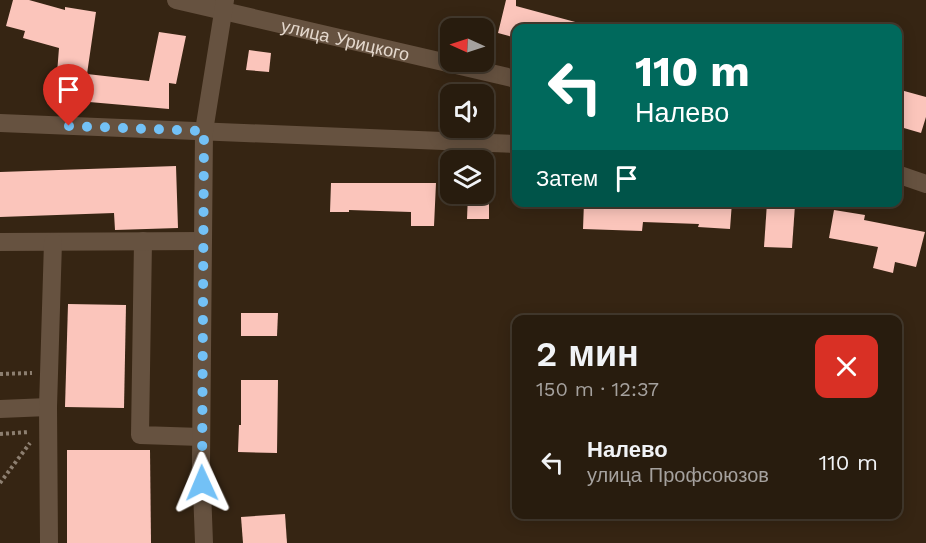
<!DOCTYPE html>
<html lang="ru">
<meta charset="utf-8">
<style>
:root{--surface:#281c0e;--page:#34291c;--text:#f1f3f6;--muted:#a5a19e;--line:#443a2e}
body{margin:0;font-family:"Work Sans",sans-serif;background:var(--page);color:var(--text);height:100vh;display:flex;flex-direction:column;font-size:22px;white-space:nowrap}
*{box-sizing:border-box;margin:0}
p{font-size:20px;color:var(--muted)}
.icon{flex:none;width:33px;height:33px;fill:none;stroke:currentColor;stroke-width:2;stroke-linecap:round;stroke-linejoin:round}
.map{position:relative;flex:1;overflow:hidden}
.details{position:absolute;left:512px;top:315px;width:390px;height:204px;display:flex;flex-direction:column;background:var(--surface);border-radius:12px;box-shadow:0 3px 15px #0003,0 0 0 2px var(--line)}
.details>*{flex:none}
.top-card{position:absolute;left:512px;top:24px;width:390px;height:183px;border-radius:12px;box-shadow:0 3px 15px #0003,0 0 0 2px var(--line);background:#00695c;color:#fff;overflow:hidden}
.needle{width:39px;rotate:273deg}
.controls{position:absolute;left:440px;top:18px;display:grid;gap:12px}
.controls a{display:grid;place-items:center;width:54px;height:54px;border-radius:12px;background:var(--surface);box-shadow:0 3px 15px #0003,0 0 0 2px var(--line);font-size:30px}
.pin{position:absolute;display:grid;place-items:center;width:51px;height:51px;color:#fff;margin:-62px -26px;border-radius:50% 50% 50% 0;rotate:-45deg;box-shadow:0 0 6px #0007}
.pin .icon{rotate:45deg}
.me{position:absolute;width:66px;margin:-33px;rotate:359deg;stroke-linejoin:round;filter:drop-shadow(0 0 4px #0008)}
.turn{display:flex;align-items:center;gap:21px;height:126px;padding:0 24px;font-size:27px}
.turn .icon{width:78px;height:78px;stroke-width:2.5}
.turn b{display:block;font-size:42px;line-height:51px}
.then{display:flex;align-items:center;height:57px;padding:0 24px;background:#0003;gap:12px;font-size:22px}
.round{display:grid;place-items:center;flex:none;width:63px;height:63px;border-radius:12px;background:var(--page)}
.head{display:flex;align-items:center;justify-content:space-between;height:102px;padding:0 24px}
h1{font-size:36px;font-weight:600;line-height:45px}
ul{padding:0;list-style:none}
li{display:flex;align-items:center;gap:18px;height:90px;padding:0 24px}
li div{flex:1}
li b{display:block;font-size:22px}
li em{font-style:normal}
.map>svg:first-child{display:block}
</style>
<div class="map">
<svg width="926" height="543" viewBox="0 0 926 543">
<rect width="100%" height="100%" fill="#362513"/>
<!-- building -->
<g fill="#fbc5bb">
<polygon points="13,0 29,0 65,10 65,7 96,12 87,74 149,81 159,32 186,36 176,84 169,83 169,109 55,99 59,48 23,38 25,31 6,26"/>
<polygon points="506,0 516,0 516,6 579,23 579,28 516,28 516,38 498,33"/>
<polygon points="249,50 271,53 269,72 246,70"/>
<polygon points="897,89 926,97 926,117 921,133 897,126"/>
<polygon points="176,166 178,228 115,230 114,213 0,217 0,172"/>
<polygon points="331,183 436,183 434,226 411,226 411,212 349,210 349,212 330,212"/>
<polygon points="468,194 489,194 489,219 467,219"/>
<polygon points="584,202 732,202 730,229 698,227 699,224 643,222 642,231 583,229"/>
<polygon points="767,203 795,205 792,248 764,247"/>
<polygon points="834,210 865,215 864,220 925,232 916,267 895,262 893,273 873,268 878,247 829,238"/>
<polygon points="68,304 126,305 124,408 65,407"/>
<polygon points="241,313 278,313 277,336 241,336"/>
<polygon points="241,380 278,380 277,453 238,452 239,425 241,425"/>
<polygon points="67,450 150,450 151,543 67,543"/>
<polygon points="285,514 287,543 243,543 241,517"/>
</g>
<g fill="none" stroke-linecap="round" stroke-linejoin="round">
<!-- path -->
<g stroke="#8d7f70" stroke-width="4" stroke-dasharray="3 3" stroke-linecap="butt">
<polyline points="0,374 32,373"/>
<polyline points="0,434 29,432"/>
<polyline points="0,483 30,443"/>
</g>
<!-- minor -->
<g stroke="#665240" stroke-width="18">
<path id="s1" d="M176,0l340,79"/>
<polyline points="0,123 516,144"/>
<polyline points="897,174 926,184"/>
<polyline points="143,241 140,435 201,437"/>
<polyline points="0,242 203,241"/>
<polyline points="0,409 48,407"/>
<polyline points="49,543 48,407 53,242"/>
<polyline points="204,543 201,462 204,131 225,0"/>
</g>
</g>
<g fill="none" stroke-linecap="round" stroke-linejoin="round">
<!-- route -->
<polyline stroke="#73c1f6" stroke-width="10" stroke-dasharray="0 18" points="69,126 204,131 202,483"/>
</g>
<g text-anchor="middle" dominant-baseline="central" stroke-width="6" stroke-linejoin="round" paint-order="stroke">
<!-- street labels -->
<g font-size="18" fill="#e4d8cd" stroke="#171008">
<text stroke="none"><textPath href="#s1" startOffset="174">улица Урицкого</textPath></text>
</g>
</g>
</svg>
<div class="controls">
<a><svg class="needle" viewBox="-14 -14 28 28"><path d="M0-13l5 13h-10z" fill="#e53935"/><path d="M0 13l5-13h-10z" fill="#a5a19e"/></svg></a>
<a><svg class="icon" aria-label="sound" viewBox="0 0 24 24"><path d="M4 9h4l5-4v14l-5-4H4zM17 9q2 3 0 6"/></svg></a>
<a><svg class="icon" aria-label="layers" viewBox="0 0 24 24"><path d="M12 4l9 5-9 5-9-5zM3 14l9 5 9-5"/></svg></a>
</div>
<div class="pin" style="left:69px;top:126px;background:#d93025"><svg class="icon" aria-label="arrive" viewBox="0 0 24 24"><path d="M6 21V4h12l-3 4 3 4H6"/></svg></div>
<svg class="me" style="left:202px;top:483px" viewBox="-20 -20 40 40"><path d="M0-17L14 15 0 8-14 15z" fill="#73c1f6" stroke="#fff" stroke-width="4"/></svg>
<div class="top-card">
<div class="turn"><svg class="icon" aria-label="left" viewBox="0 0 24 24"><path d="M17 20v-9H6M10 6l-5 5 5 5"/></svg><div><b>110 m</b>Налево</div></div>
<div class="then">Затем<svg class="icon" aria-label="arrive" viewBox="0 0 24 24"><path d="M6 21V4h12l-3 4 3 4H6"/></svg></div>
</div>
<section class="details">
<div class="head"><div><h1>2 мин</h1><p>150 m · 12:37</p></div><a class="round" style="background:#d93025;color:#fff"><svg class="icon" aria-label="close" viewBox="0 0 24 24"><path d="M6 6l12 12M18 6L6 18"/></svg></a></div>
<ul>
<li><svg class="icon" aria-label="left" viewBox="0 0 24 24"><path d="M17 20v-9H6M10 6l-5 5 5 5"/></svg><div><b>Налево</b><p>улица Профсоюзов</p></div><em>110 m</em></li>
</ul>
</section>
</div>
